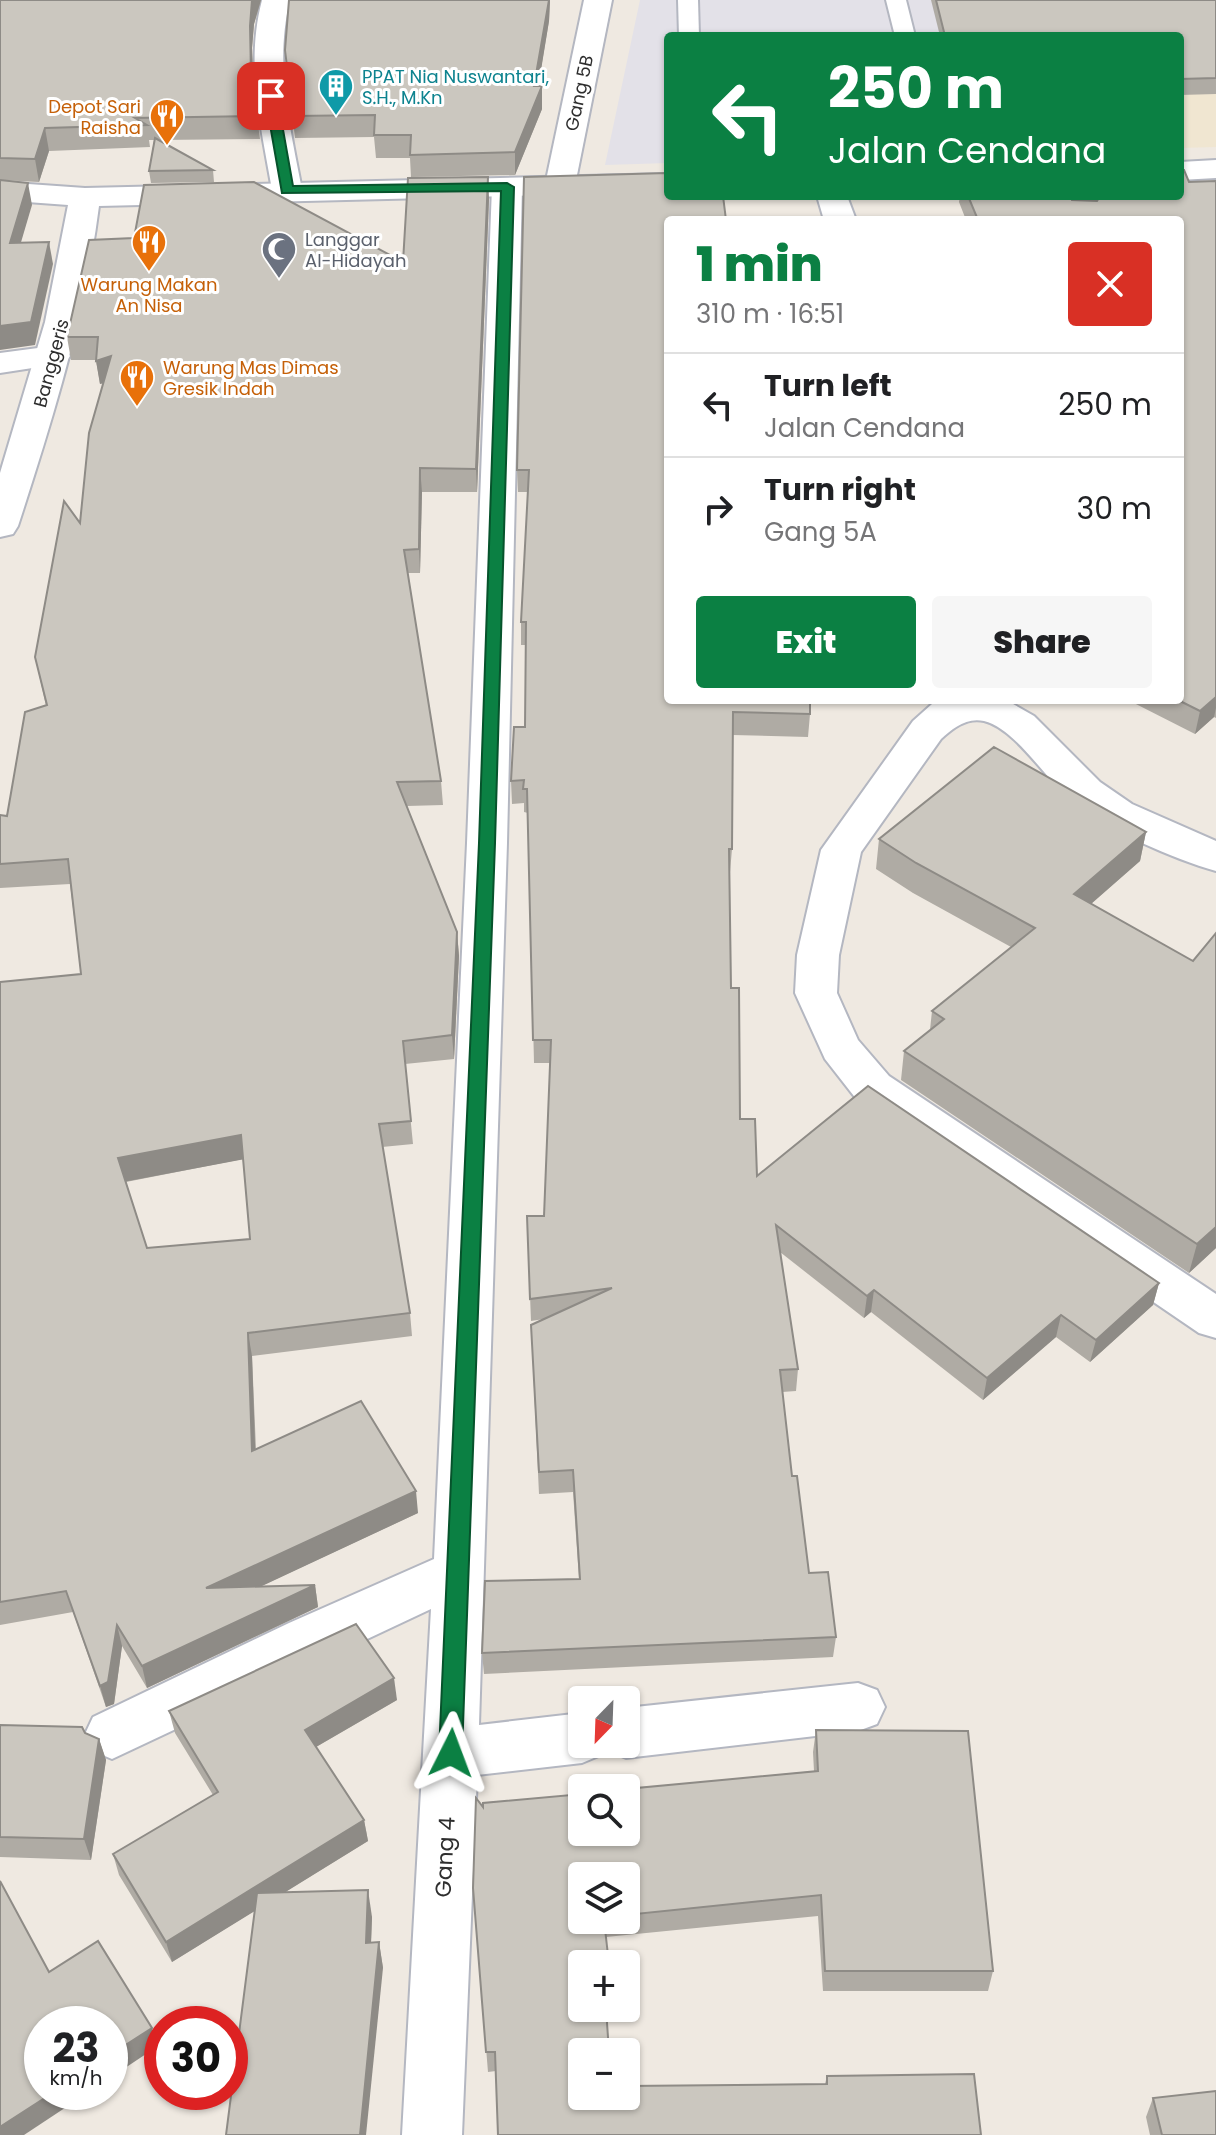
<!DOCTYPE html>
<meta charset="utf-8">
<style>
:root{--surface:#fff;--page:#f6f6f6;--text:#202124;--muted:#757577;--line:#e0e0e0;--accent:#0b8043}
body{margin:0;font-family:Poppins,sans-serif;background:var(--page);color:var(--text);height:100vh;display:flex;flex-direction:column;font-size:30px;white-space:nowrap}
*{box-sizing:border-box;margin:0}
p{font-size:26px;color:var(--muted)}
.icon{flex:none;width:44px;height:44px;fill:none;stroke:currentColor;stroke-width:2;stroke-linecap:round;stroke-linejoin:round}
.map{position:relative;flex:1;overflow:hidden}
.drawer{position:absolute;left:664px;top:216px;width:520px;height:488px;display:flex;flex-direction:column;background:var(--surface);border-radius:8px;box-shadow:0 2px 6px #0004}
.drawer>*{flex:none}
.banner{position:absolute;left:664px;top:32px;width:520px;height:168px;border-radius:8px;box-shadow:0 2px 6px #0004;background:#0b8043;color:#fff;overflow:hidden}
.needle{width:52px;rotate:203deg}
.buttons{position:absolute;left:568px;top:1686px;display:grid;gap:16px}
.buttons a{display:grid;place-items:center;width:72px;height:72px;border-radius:8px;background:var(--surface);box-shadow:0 2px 6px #0004;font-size:40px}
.speed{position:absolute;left:24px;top:2006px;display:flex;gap:16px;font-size:40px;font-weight:700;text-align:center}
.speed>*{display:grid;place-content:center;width:104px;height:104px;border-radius:50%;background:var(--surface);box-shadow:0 2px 6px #0004;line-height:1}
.speed small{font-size:20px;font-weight:400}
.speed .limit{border:12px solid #d22;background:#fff;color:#111}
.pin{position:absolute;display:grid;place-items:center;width:68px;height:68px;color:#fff;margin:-34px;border-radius:16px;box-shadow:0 4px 12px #0006}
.me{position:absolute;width:88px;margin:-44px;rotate:3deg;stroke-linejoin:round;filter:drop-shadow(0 0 6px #0008)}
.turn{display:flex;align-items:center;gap:28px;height:168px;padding:0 32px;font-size:36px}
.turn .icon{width:104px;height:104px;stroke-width:2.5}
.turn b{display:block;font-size:56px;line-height:68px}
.round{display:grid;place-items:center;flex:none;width:84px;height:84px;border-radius:8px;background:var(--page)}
.summary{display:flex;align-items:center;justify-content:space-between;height:136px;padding:0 32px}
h1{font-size:48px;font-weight:800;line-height:60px;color:var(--accent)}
.primary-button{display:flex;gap:16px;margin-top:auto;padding:16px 32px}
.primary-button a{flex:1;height:92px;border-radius:8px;background:var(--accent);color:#fff;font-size:32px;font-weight:800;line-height:92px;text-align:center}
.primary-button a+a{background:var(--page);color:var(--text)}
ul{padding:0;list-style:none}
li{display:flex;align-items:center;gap:24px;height:104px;padding:0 32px;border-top:2px solid var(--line)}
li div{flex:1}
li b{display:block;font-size:30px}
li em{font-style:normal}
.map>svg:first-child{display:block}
</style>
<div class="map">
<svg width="1216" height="2135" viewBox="0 0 1216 2135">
<rect width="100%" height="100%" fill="#efe9e1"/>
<!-- industrial -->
<polygon fill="#e3e1e8" points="640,0 1104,0 1118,36 668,36 668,163 605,165"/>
<!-- education -->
<polygon fill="#f0e6d1" points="1216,0 1216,147 1180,148 1180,36"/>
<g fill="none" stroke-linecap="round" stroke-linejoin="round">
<!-- service casing -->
<g stroke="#b4b7c1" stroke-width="4">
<g id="service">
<polygon points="678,0 698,0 699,36 679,36"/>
<polygon points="886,0 906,0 915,36 895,36"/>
<polygon points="1060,196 1082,196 1094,220 1072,220"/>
</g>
</g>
<!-- minor casing -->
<g stroke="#b4b7c1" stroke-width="4">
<g id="minor">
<path d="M262,0h28c-16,65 0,126 12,190l-4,7 -11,2 -11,-2 -4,-7c-11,-64 -27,-125 -10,-190z"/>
<polygon points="584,0 612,0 575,185 571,192 560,194 549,192 545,185"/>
<polygon points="507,178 518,180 522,187 507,843 479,1725 582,1713 582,1744 626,1744 626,1708 858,1683 877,1690 885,1707 877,1724 858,1731 626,1758 607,1750 605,1746 601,1755 582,1763 477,1775 462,2135 402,2135 431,1609 112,1759 93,1751 85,1734 93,1717 289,1623 434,1559 467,843 492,187 496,180"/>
<polygon points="817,196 847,196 856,220 824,220"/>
<polygon points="53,346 65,349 70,356 65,363 0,373 0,353"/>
<path d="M949,700h57l28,16 66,66 32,22 84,37v30c-43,-12 -108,-41 -143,-68 -25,-21 -58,-75 -89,-82 -18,-4 -32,8 -43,18l-80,113 -22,103 -2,38 21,47 31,36 327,218v44l-17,-5 -342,-233 -32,-41 -30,-66 2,-38 24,-105 92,-129 19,-17z"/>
</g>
</g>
<!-- tertiary casing -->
<g stroke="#b4b7c1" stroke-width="4">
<g id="tertiary">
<polygon points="1216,160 1216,178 1180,180 1180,162"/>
<path d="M668,174v18l-569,14c-14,110 -47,215 -81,320l-5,8 -13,3v-64l45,-151 23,-117 -68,-5v-18l85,6z"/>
</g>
</g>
<!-- service -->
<use href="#service" fill="#fff" fill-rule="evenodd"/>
<!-- minor -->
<use href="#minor" fill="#fff" fill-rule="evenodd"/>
<!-- tertiary -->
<use href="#tertiary" fill="#fff" fill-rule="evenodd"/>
</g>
<!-- wall -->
<g fill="#afaba4" fill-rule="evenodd">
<polygon points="0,0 261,0 254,24 252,48 253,88 260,139 159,140 213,170 214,182 151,183 149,171 154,140 149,140 150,147 49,151 39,182 0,180"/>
<polygon points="289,0 550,0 549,21 538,86 542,86 542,109 515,175 411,177 410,158 376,158 374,137 295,138 285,50"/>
<polygon points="931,0 1216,0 1216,94 1180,95 1180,36 940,36"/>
<polygon points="1216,181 1216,718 1214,717 1195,734 1128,700 1180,700 1180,220 966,220 959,202 960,196 1071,196 1072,200 1087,200 1085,196 1180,196 1189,182"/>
<path d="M489,199l-12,293h-55l-2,81h-12l33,208 2,24 -36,1 50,126 2,24 -5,103 -49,5 8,80 -31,3 28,166 2,23 -160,20 4,93 162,64 -157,73 54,-1 3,22 -171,81 -25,-42 -8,58 -8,3 -33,-95 -73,13v-643l81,-8 -11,-90 -70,4v-73l7,1 39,-110 -11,-49 45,-134 23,-140 -3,1 -4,-24h-25l-4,-23 336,-75zM243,1159l7,80 -103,9 -21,-66z"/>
<polygon points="668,220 810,714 808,737 733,735 732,849 730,872 729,872 731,988 740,1119 757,1176 1159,1283 1153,1305 1090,1362 1056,1337 983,1400 871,1312 864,1318 780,1252 798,1369 796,1391 782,1392 792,1476 809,1573 836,1637 833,1657 484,1674 482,1653 579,1579 573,1492 539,1494 531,1325 544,1319 531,1321 527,1216 544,1216 550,1063 534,1063 528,813 524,812 524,803 512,804 511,781 525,727 526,645 521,645 521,622 528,492 518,492 517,470"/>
<polygon points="1146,832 1140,861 1091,904 1193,961 1216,933 1216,1248 1189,1273 901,1080 904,1051 930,1030 932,1011 1011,947 913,893 876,869 879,839"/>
<polygon points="397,1700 316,1747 364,1820 368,1841 285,1892 372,1917 371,1943 379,1942 383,1968 254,1911 172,1962 119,1875 113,1854 213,1795 175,1733 169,1711"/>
<polygon points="0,1725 85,1733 99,1739 106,1760 91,1860 0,1857"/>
<path d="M816,1730l152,1 25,240 -5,20h-165l-5,-75 -212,21 3,27h-27v44h24l3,44h-27v44h44v-10l199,-2 2,-8 147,-2 7,61h-483l-2,-64 -8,1 -15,-184 3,-90 7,9v-4l99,-9v38h44v-43l188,-18 -1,-19zM582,1876h44v44h-44z"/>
<polygon points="1153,2098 1216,2135 1150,2135 1146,2117"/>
</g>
<!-- shaded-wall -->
<g fill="#8e8b86">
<polygon points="252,0 261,0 254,24 252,48 254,96 251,74 250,26"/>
<polygon points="549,0 550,0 549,21 536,101 542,86 542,109 515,175 515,152 534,86"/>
<polygon points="45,128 49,151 39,182 35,159"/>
<polygon points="488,177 489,199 477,492 476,469"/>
<polygon points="28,183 32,205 14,266 10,243"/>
<polygon points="49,242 53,264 35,345 0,350 0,326"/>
<polygon points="111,356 115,380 100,384 96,361"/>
<polygon points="420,468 422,492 420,573 419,549"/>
<polygon points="1216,697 1216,708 1214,717 1195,734 1200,711"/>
<polygon points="1146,832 1140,861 1068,924 1074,894"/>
<polygon points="457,932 459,956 454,1059 452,1035"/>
<polygon points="241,1135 245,1159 123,1182 118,1158"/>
<polygon points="1216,1227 1216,1248 1189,1273 1197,1244"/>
<polygon points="1159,1283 1153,1305 1090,1362 1096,1340"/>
<polygon points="874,1290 871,1312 864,1318 867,1296"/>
<polygon points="1061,1315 1056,1337 983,1400 987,1378"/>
<polygon points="248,1333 252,1356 256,1473 252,1451"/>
<polygon points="416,1491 418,1513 211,1610 206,1588"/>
<polygon points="315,1585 318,1607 147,1688 142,1666"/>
<polygon points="117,1625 122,1646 114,1704 106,1707 100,1686"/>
<polygon points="394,1678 397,1700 309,1751 305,1730"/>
<polygon points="99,1739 106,1760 91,1860 84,1839"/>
<polygon points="364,1820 368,1841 172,1962 166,1942"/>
<polygon points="368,1890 372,1917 370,1969 366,1943"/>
<polygon points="379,1942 383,1968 366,2135 360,2135"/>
<polygon points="152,2028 158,2046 110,2078 110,2055"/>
<polygon points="54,2092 89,2092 24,2135 0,2135 0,2127"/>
</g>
<!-- building -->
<g fill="#cbc7bf" stroke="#8e8b86" stroke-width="2" fill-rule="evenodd">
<polygon points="0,0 252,0 250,26 251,74 257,116 135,118 147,125 45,128 35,159 0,158"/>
<polygon points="289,0 549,0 534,86 542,86 515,152 410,155 411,135 374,135 375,115 293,116 285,50"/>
<polygon points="936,0 1216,0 1216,78 1180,79 1180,36 945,36"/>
<polygon points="155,138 213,170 149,171"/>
<polygon points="1180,170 1184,170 1189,182 1216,181 1216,697 1200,711 1178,700 1180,700 1180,220 978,220 968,196 1071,196 1072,200 1097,201 1100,196 1180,196"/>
<polygon points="668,173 668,196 723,196 726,220 668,220 668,700 810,700 810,714 733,712 732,849 729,849 731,988 739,988 740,1119 755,1119 757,1176 868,1086 1159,1283 1096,1340 1061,1315 987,1378 874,1290 867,1296 776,1225 798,1369 780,1370 792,1476 797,1476 809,1573 828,1572 836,1637 482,1653 485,1581 580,1579 573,1470 539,1472 531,1325 612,1288 530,1299 527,1216 544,1216 551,1040 533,1040 527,789 523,789 524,780 511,781 514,727 525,727 526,622 521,622 529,470 517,470 524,177"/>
<path d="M488,177l-12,292 -56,-1 -1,81 -15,1 37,231 -44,1 60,150 -5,103 -49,6 8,80 -32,3 31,189 -162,20 4,118 109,-50 55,90 -210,97 109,-3 -173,81 -25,-41 -9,57 -8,4 -34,-95 -66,11v-620l81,-8 -13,-115 -68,5v-49l7,1 18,-104 22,-7 -12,-48 29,-156 16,22 9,-90 22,-77 -15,5 2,-24h-31l22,-97 45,-2 10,-53 110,-3 149,80 5,-84zM241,1135l9,104 -103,9 -29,-90z"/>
<polygon points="0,180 28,183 10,243 49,242 31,322 0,326"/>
<polygon points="994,747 1146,832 1074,894 1193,961 1216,933 1216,1227 1197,1244 904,1051 944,1019 932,1011 1035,928 916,863 879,839"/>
<polygon points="356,1624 394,1678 305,1730 364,1820 166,1942 113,1854 218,1792 169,1711"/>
<polygon points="0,1725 82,1727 85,1733 99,1739 84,1839 0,1837"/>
<polygon points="816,1730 968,1731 993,1971 825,1971 821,1895 626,1915 626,1876 582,1876 582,1920 604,1920 609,1964 582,1964 582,2008 606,2008 609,2052 582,2052 582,2096 626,2096 626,2086 827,2084 827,2076 974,2074 981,2135 498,2135 495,2052 486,2052 473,1888 476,1798 483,1807 483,1803 582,1794 582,1832 626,1832 626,1789 818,1771"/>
<polygon points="0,1881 49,1972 98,1941 152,2028 110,2055 110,2024 42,2024 42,2092 54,2092 0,2127"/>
<polygon points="368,1890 366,1943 379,1942 360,2135 226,2135 257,1893"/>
<polygon points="1216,2091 1216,2135 1162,2135 1153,2098"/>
</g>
<!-- route -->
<polygon fill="#0b8043" stroke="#07532c" stroke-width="2" points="271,93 277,96 293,186 507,183 514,187 495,843 462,1753 459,1760 451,1763 443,1760 439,1753 479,843 501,191 282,193 265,96"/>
<!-- icons -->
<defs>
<g id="building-pin" transform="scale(1.8)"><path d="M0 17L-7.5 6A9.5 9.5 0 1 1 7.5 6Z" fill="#0f9aa8" stroke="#fff"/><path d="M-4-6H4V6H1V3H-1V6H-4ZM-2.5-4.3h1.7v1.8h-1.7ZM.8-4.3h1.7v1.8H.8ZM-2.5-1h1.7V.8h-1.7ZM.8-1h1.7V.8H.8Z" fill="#fff"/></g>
<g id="restaurant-pin" transform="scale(1.8)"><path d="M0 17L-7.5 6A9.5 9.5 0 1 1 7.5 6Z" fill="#e8710a" stroke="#fff"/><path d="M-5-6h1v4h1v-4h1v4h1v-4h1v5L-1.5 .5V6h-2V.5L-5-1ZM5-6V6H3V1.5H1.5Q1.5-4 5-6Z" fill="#fff"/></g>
<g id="mosque-pin" transform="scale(1.8)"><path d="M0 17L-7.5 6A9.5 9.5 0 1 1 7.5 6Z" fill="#6b7280" stroke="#fff"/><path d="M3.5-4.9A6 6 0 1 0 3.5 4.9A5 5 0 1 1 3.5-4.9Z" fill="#fff"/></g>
</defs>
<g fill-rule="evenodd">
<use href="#building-pin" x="336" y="86"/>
<use href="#restaurant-pin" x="167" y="116"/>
<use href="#restaurant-pin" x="149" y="242"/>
<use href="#mosque-pin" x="279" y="249"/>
<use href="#restaurant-pin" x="137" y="377"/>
</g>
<g text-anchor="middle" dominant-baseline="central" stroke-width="6" stroke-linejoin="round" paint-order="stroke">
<!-- far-culture labels -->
<g font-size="18" fill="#0d838f" stroke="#fff" text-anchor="start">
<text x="362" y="76">PPAT Nia Nuswantari,<tspan x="362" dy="21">S.H., M.Kn</tspan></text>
</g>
<!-- far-street labels -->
<g font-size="18" fill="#2e2e2e" stroke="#fff">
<text transform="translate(579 93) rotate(-78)">Gang 5B</text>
<text transform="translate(51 363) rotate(-75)">Banggeris</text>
</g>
<!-- far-food labels -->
<g font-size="18" fill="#c56008" stroke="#fff" text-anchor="end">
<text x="141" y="106">Depot Sari<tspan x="141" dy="21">Raisha</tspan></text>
<text x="149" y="284" text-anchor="middle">Warung Makan<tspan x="149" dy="21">An Nisa</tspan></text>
<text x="163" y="367" text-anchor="start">Warung Mas Dimas<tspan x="163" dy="21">Gresik Indah</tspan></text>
</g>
<!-- far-worship labels -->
<g font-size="18" fill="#5b616d" stroke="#fff" text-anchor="start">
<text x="305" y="239">Langgar<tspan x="305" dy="21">Al-Hidayah</tspan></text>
</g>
<!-- street labels -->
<g font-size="22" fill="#2e2e2e" stroke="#fff">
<text transform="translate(445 1857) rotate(-87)">Gang 4</text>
</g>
</g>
</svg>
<div class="buttons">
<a><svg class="needle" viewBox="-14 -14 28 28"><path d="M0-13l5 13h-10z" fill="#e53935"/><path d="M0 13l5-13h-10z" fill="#757577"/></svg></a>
<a><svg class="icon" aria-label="search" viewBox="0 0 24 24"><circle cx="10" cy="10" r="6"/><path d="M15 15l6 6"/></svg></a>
<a><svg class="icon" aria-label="layers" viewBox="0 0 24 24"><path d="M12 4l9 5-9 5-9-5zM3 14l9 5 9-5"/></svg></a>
<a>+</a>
<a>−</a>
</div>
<div class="speed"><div>23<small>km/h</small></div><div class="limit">30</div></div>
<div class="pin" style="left:271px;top:96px;background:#d93025"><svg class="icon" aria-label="arrive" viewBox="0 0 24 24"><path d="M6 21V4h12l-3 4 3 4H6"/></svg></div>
<svg class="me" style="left:451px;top:1753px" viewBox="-20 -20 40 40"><path d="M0-17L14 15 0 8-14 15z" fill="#0b8043" stroke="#fff" stroke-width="4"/></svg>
<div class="banner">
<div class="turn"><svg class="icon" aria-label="left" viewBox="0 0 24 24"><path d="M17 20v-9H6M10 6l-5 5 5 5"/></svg><div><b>250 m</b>Jalan Cendana</div></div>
</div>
<section class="drawer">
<div class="summary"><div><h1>1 min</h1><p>310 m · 16:51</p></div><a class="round" style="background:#d93025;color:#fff"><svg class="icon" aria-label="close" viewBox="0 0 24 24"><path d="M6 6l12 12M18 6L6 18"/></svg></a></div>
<ul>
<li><svg class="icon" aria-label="left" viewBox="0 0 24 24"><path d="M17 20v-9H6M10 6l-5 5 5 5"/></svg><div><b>Turn left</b><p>Jalan Cendana</p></div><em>250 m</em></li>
<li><svg class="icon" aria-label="right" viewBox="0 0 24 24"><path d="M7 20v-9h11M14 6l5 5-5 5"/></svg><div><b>Turn right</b><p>Gang 5A</p></div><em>30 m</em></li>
</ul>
<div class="primary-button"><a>Exit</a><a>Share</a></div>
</section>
</div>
